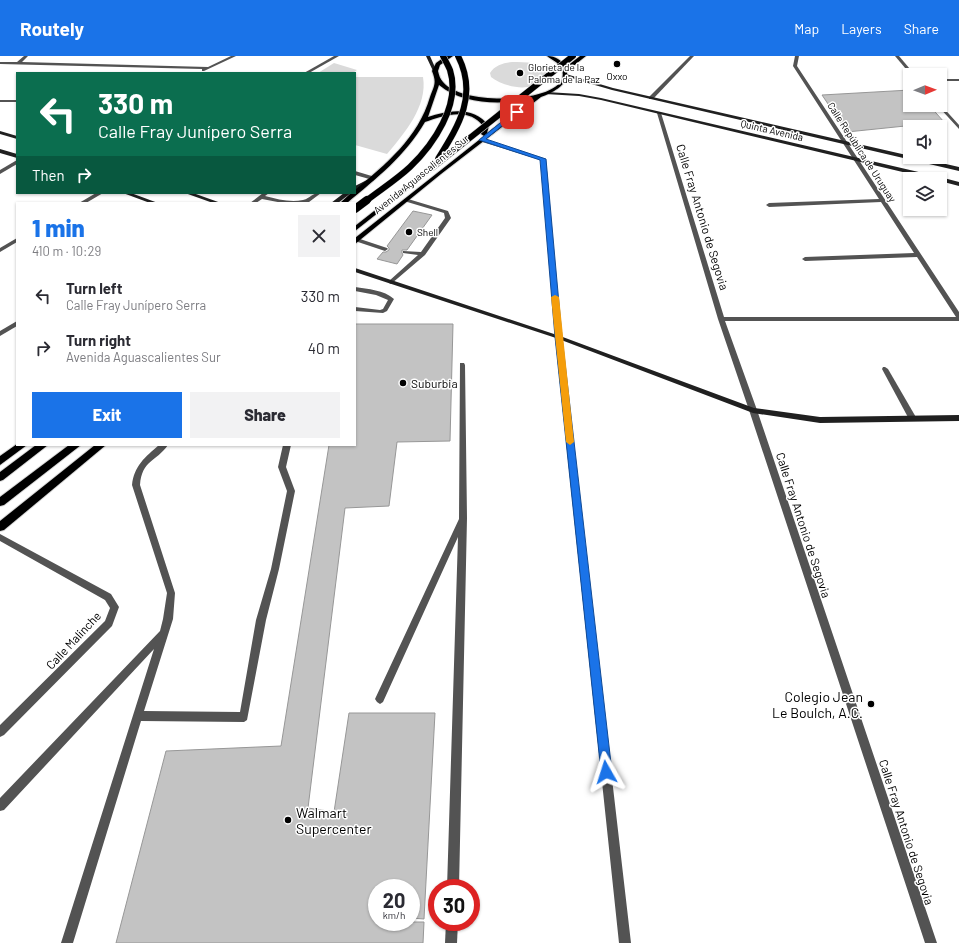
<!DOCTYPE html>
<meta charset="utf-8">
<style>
:root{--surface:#fff;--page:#f2f2f3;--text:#2b2b33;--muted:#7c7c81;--accent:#1a73e8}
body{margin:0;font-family:Barlow,sans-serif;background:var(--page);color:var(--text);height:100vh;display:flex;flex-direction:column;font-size:15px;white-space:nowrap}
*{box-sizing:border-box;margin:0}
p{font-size:13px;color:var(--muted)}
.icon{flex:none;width:22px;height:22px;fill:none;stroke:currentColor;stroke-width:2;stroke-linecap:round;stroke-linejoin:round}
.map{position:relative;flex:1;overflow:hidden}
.drawer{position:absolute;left:16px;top:146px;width:340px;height:244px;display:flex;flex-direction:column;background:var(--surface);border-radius:0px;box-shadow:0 1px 3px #0004}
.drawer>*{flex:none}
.guide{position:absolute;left:16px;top:16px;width:340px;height:122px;border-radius:0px;box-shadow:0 1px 3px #0004;background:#0b6e4f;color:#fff;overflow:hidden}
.needle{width:26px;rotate:89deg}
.buttons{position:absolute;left:903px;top:12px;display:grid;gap:8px}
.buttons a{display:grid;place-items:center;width:44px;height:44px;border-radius:0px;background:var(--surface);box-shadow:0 1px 3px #0004;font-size:20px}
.speed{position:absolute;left:368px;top:823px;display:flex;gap:8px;font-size:20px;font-weight:700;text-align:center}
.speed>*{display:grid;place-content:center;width:52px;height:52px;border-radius:50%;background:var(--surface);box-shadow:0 1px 3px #0004;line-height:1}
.speed small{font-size:10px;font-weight:400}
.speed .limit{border:6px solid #d22;background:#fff;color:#111}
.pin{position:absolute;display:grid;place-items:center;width:34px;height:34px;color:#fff;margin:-17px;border-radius:8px;box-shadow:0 2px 6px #0006}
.me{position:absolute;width:44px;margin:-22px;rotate:354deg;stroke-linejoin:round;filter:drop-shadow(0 0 3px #0008)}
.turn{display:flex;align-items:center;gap:14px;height:84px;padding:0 16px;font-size:18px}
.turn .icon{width:52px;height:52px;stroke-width:2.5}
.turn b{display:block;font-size:28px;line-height:34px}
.then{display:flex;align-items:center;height:38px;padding:0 16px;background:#0003;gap:8px;font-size:15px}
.round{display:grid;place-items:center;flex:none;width:42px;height:42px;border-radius:0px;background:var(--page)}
.summary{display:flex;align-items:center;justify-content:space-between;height:68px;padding:0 16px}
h1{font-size:24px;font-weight:800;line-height:30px;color:var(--accent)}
.button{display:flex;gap:8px;margin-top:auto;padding:8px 16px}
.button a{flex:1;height:46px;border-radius:0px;background:var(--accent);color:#fff;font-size:16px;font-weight:800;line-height:46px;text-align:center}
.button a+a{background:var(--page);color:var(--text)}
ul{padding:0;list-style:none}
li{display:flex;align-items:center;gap:12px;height:52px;padding:0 16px}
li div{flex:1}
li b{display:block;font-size:15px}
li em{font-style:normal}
header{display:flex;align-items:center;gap:24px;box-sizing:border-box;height:56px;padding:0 20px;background:var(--accent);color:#fff}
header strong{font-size:19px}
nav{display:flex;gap:22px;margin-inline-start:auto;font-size:14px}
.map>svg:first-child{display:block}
</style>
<header>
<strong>Routely</strong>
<nav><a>Map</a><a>Layers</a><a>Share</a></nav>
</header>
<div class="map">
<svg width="959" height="887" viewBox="0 0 959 887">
<rect width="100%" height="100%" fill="#fff"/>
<!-- green -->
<g fill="#dadada">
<path d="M512,6c14,0 28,0 38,10 -5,4 -12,12 -18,14 -12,4 -31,-1 -41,-9l-1,-4c5,-8 14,-10 22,-11z"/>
<polygon points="334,7 357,14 353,17 318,17"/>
<path d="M355,21h68c5,29 -19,57 -36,77l-32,-9z"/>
</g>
<!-- building -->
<g fill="#c3c3c3" stroke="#979797">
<polygon points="910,34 910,49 929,49 944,66 847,76 822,39"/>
<polygon points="413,155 432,159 407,194 402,194 402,197 403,199 397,208 377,203 383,196 386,196 389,194 389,192 387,190"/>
<polygon points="355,268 453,268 450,385 397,386 389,450 345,452 308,752 334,756 349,657 435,657 424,863 411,862 411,832 377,832 377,866 424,866 423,887 116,887 166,695 281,690 329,389 355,389"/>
</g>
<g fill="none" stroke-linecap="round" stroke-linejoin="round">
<!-- primary casing -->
<g stroke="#dbdbdb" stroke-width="2">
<g id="primary">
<path d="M446,0h7l-13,9 -2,6c1,4 2,8 5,11 22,27 135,20 118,-14 -3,-6 -9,-8 -14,-12 9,0 14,4 19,11l14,-11h6l-19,15c2,14 -15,22 -26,26l-100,77 -86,70v-6l129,-102 -3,-2 2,-8c-14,-19 -39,-11 -58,-4 -20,34 -48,56 -78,81h-7l11,-10h4v-3c31,-26 63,-52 75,-93 4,-11 7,-14 2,-26l4,-8zM439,29c24,20 63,20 92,14l-44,34 2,-7c-15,-20 -40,-16 -61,-9z"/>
<polygon points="430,111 435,112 355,175 355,170"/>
<polygon points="17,388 27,389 0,409 0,400"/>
<polygon points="36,389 48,389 3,424 0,425 0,416"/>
<polygon points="69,389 81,389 4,449 0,450 0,441"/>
<polygon points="95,389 106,389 4,474 0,475 0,465"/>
</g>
</g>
<!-- lane -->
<g fill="#535353" fill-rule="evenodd">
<polygon points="355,115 375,121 376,122 373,124 355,119"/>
<path d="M263,137h6l-4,3c13,3 25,7 38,4 8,-2 8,-7 18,-7l-12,9 -5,1h-21l-21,-4 -6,4h-6z"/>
<polygon points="404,143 408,143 448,155 451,162 425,199 391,228 389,227 389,225 418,199 403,197 403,195 421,196 445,162 444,157 404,145"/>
<polygon points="357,182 387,192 388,193 385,195 355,185 355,183"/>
<path d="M355,231c13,2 29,3 39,12l-7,12 -4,2 -28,-2v-4l25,3 3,-1 5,-9 -12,-5 -21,-4z"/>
<polygon points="460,307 464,307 465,309 467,462 459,832 447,832 458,481 383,646 380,648 377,646 375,643 459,463"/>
<path d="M159,389h9c-12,17 -26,15 -28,40l35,108 -2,26 -29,92 96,1 16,-92 15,-51 16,-78 -9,-24 5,-22h8l-5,22 9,24 -16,78 -13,51 -19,100 -3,2 -103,-1 -68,222h-12l93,-294 -150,161 -4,1v-13l160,-167 3,-12 4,-26 -35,-108c2,-19 13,-28 27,-40z"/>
<polygon points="446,866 458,866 457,887 445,887"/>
</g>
<!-- street -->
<g fill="#535353" fill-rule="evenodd">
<polygon points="24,0 28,0 22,6 208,11 231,0 236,0 204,15 202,15 202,13 0,8 0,6 17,6"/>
<polygon points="334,0 339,0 309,17 304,17"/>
<polygon points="690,0 694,0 653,43 649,43 649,41"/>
<polygon points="795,0 799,0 797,10 959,256 959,265 725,265 757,354 937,887 925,887 749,354 718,263 657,57 659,56 661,57 724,261 956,261 917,201 805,205 802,203 805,201 914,197 881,146 769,151 766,149 769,147 879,143 793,10"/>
<polygon points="895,0 899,0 915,19 911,19"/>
<rect x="940" y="23" width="19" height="2"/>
<rect x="0" y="44" width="17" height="2"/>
<polygon points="940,48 959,69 959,73 937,49 940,49"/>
<polygon points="479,83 483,83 546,103 561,281 631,887 619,887 555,281 541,104 479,85"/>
<polygon points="17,104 17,108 0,118 0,114"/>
<polygon points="96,137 103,137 86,147 79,147"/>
<polygon points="17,182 17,186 0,196 0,192"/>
<polygon points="17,265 17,270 0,280 0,275"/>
<polygon points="883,311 885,311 888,313 917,363 916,365 910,365 882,313"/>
<polygon points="0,478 111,538 119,551 112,570 4,679 0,681 0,669 105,565 110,552 105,544 0,485"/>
</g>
<!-- secondary -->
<g fill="#202020" fill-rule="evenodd">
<polygon points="426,0 430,0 437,16 433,15"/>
<polygon points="566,18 613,32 959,111 959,115 612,34 564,20 564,18"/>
<polygon points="547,36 579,38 601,42 940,121 959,126 959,130 940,125 940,123 932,123 601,44 579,40 545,38 545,36"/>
<polygon points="0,75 17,80 17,83 0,78"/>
<polygon points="0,93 17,98 17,102 0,97"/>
<polygon points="369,123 374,124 355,134 355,130"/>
<polygon points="123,137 131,137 158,147 150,147"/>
<polygon points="185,137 193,137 221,147 213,147"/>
<polygon points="344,137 351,137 338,147 331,147"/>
<polygon points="355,212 560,280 754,352 820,361 959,359 959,365 820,367 753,357 556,282 355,216"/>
</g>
<!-- primary -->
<use href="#primary" fill="#000" fill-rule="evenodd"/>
<!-- primary-bridge-far1 casing -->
<g stroke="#dbdbdb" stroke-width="7" stroke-linecap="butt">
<g id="primary-bridge-far1">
<path d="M438,103c21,-34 40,-64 20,-103"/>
<polyline points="432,112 573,0"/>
<path d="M366,145c14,-11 30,-21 44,-34 23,-22 51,-62 40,-97 -2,-5 -5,-10 -7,-14"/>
</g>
</g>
<!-- primary-bridge casing -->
<g stroke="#dbdbdb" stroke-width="9" stroke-linecap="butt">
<polyline id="primary-bridge" points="355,153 367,144"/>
</g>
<!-- primary-bridge-far1 -->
<use href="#primary-bridge-far1" stroke="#000" stroke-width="6"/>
<!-- primary-bridge -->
<use href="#primary-bridge" stroke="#000" stroke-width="8"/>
</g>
<!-- route -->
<polygon fill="#1a73e8" stroke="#114b97" points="515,55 519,56 486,83 546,103 562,281 612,716 611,720 606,722 602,720 601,716 555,281 540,104 479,84"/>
<!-- slow -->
<polygon fill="#f59e0b" points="555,239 559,241 574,386 570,389 566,386 551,241"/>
<!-- markers -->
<g fill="#000" stroke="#fff" stroke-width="1.5">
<circle cx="617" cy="8" r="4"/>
<circle cx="520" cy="17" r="4"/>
<circle cx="409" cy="176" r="4"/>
<circle cx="403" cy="327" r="4"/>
<circle cx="871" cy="648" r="4"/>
<circle cx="288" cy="764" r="4"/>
</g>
<g text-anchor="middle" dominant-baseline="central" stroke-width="3" stroke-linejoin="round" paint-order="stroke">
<!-- far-poi labels -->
<g font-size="10" fill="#000" stroke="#fff" text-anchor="start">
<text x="528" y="11">Glorieta de la<tspan x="528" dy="12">Paloma de la Paz</tspan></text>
<text x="617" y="20" text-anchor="middle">Oxxo</text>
<text x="417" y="176">Shell</text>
</g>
<!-- far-street labels -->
<g font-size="10" fill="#000" stroke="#fff">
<text transform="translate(772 74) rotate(13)">Quinta Avenida</text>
<text transform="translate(862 96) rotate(57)">Calle República de Uruguay</text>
<text transform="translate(421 118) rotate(-39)">Avenida Aguascalientes Sur</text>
</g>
<!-- street labels -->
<g font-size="12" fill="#000" stroke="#fff">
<text transform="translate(703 161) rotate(73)">Calle Fray Antonio de Segovia</text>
<text transform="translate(804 469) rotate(72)">Calle Fray Antonio de Segovia</text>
<text transform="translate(73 584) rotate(-47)">Calle Malinche</text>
<text transform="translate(907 776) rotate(72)">Calle Fray Antonio de Segovia</text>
</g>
<!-- poi labels -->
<g font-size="12" fill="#000" stroke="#fff" text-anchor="start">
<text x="411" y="327">Suburbia</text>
</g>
<!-- near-poi labels -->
<g font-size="14" fill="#000" stroke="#fff" text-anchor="end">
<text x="863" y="640">Colegio Jean<tspan x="863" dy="16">Le Boulch, A.C.</tspan></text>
<text x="296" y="756" text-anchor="start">Walmart<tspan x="296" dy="16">Supercenter</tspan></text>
</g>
</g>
</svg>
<div class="buttons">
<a><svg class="needle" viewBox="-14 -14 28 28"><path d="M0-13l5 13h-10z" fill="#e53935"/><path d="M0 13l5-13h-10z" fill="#7c7c81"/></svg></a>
<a><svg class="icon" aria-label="sound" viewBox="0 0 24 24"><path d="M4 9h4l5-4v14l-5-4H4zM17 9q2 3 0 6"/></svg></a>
<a><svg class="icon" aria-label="layers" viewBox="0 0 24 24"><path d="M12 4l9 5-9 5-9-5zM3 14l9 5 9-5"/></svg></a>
</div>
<div class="speed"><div>20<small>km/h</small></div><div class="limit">30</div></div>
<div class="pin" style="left:517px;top:56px;background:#d93025"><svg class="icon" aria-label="arrive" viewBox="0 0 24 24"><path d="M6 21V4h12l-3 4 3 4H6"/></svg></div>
<svg class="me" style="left:606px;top:716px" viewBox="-20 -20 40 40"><path d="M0-17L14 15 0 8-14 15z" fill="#1a73e8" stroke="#fff" stroke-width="4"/></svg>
<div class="guide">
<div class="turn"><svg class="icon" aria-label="left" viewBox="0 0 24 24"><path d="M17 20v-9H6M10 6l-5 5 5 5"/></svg><div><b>330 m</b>Calle Fray Junípero Serra</div></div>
<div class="then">Then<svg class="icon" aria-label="right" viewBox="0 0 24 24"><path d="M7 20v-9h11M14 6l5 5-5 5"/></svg></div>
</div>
<section class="drawer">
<div class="summary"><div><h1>1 min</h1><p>410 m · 10:29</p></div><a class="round"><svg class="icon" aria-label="close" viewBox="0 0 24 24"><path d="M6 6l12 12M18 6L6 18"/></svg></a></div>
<ul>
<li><svg class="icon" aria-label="left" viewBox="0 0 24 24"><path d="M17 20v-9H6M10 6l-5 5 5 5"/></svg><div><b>Turn left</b><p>Calle Fray Junípero Serra</p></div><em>330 m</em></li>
<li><svg class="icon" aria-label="right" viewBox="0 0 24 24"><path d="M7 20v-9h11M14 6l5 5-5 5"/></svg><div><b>Turn right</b><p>Avenida Aguascalientes Sur</p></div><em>40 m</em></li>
</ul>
<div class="button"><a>Exit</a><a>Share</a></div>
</section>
</div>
